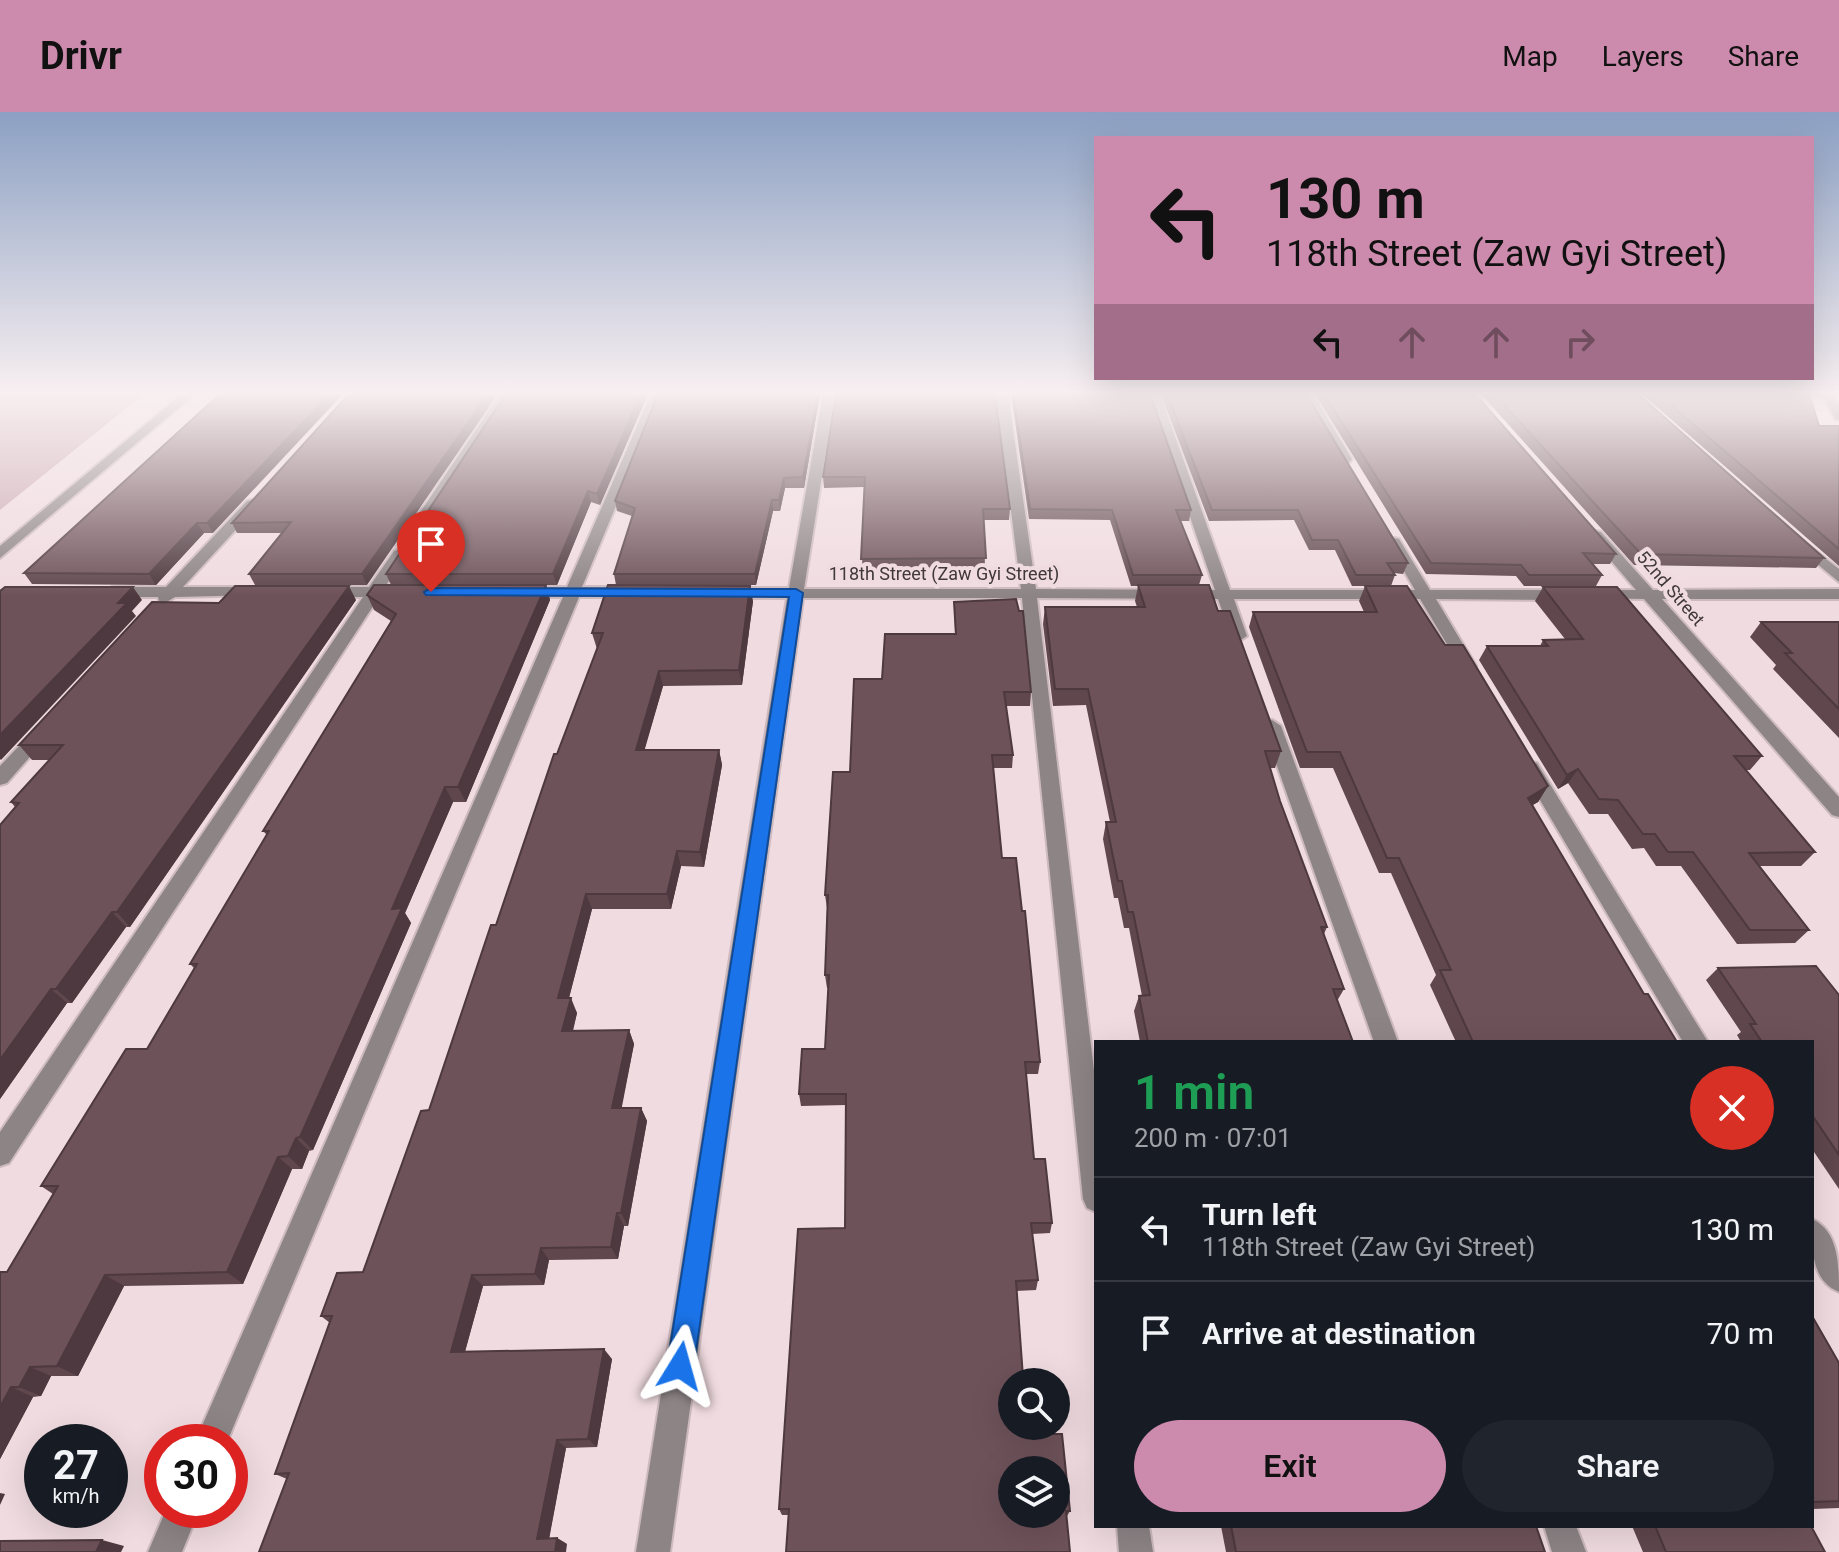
<!DOCTYPE html>
<meta charset="utf-8">
<style>
:root{--surface:#171b24;--page:#20242c;--text:#f1f3f6;--muted:#9ea1a6;--line:#363941;--accent:#cc8aac}
body{margin:0;font-family:Roboto,sans-serif;background:var(--page);color:var(--text);height:100vh;display:flex;flex-direction:column;font-size:30px;white-space:nowrap}
*{box-sizing:border-box;margin:0}
p{font-size:26px;color:var(--muted)}
.icon{flex:none;width:44px;height:44px;fill:none;stroke:currentColor;stroke-width:2;stroke-linecap:round;stroke-linejoin:round}
.map{position:relative;flex:1;overflow:hidden}
.sheet{position:absolute;left:1094px;top:928px;width:720px;height:488px;display:flex;flex-direction:column;background:var(--surface);border-radius:0px;box-shadow:0 8px 32px #0002}
.sheet>*{flex:none}
.guide{position:absolute;left:1094px;top:24px;width:720px;height:244px;border-radius:0px;box-shadow:0 8px 32px #0002;background:#cc8aac;color:#111;overflow:hidden}
.controls{position:absolute;left:998px;top:1256px;display:grid;gap:16px}
.controls a{display:grid;place-items:center;width:72px;height:72px;border-radius:50%;background:var(--surface);box-shadow:0 8px 32px #0002;font-size:40px}
.speed{position:absolute;left:24px;top:1312px;display:flex;gap:16px;font-size:40px;font-weight:700;text-align:center}
.speed>*{display:grid;place-content:center;width:104px;height:104px;border-radius:50%;background:var(--surface);box-shadow:0 8px 32px #0002;line-height:1}
.speed small{font-size:20px;font-weight:400}
.speed .limit{border:12px solid #d22;background:#fff;color:#111}
.pin{position:absolute;display:grid;place-items:center;width:68px;height:68px;color:#fff;margin:-82px -34px;border-radius:50% 50% 50% 0;rotate:-45deg;box-shadow:0 0 8px #0007}
.pin .icon{rotate:45deg}
.me{position:absolute;width:88px;margin:-44px;rotate:8deg;stroke-linejoin:round;filter:drop-shadow(0 0 6px #0008)}
.turn{display:flex;align-items:center;gap:28px;height:168px;padding:0 40px;font-size:36px}
.turn .icon{width:104px;height:104px;stroke-width:2.5}
.turn b{display:block;font-size:56px;line-height:68px}
.lanes{display:flex;align-items:center;height:76px;padding:0 40px;background:#0003;justify-content:center;gap:40px;direction:ltr}
.lanes .off{opacity:.35}
.round{display:grid;place-items:center;flex:none;width:84px;height:84px;border-radius:42px;background:var(--page)}
.summary{display:flex;align-items:center;justify-content:space-between;height:136px;padding:0 40px}
h1{font-size:48px;font-weight:600;line-height:60px;color:#1e9e55}
.button{display:flex;gap:16px;margin-top:auto;padding:16px 40px}
.button a{flex:1;height:92px;border-radius:48px;background:var(--accent);color:#111;font-size:32px;font-weight:600;line-height:92px;text-align:center}
.button a+a{background:var(--page);color:var(--text)}
ul{padding:0;list-style:none}
li{display:flex;align-items:center;gap:24px;height:104px;padding:0 40px;border-top:2px solid var(--line)}
li div{flex:1}
li b{display:block;font-size:30px}
li em{font-style:normal}
header{display:flex;align-items:center;gap:48px;box-sizing:border-box;height:112px;padding:0 40px;background:var(--accent);color:#111}
header strong{font-size:38px}
nav{display:flex;gap:44px;margin-inline-start:auto;font-size:28px}
.map>svg:first-child{display:block}
</style>
<header>
<strong>Drivr</strong>
<nav><a>Map</a><a>Layers</a><a>Share</a></nav>
</header>
<div class="map">
<svg width="1839" height="1440" viewBox="0 0 1839 1440">
<rect width="100%" height="100%" fill="#f0dbe0"/>
<!-- green -->
<polygon fill="#caa9b2" points="0,282 144,282 0,398"/>
<g fill="none" stroke-linecap="round" stroke-linejoin="round">
<!-- minor casing -->
<g stroke="#cdbabf" stroke-width="4">
<g id="minor">
<polygon points="182,282 195,282 0,446 0,434"/>
<polygon points="500,282 512,282 433,402 423,402 421,399"/>
<polygon points="651,282 663,282 582,475 632,475 640,480 632,485 579,485 227,1330 195,1330 563,485 524,485 516,480 524,475 567,475"/>
<polygon points="823,282 835,282 804,477 1021,477 996,282 1008,282 1036,477 1215,478 1148,282 1160,282 1230,478 1415,478 1387,430 1394,426 1399,427 1430,478 1564,478 1572,483 1564,488 1436,487 1476,554 1468,559 1460,554 1420,487 1234,487 1247,524 1239,529 1231,524 1218,487 1037,486 1096,975 1096,1100 1087,1096 1083,1087 1022,486 803,486 670,1440 636,1440 787,486 724,486 716,481 724,476 789,476"/>
<polygon points="1301,282 1313,282 1352,347 1350,350 1340,350"/>
<polygon points="1812,282 1833,282 1839,293 1839,308 1835,307 1824,287"/>
<polygon points="252,388 259,392 257,395 183,475 256,475 264,480 261,483 175,485 165,491 159,489 158,485 112,485 104,480 112,475 166,475 247,389"/>
<polygon points="1596,419 1601,420 1653,478 1839,477 1839,487 1662,487 1839,685 1839,705 1832,703 1644,487 1590,486 1588,483 1596,478 1636,478 1589,423"/>
<polygon points="1803,429 1839,457 1839,470 1798,436 1798,430"/>
<polygon points="399,438 406,442 385,475 396,475 404,480 396,485 379,485 9,1051 0,1054 0,1020 363,485 328,485 320,480 328,475 369,475 394,439"/>
<polygon points="1272,608 1281,614 1398,930 1374,930 1263,614"/>
<polygon points="43,613 52,619 49,623 7,671 0,673 0,654 37,615"/>
<polygon points="1530,650 1537,651 1708,930 1683,930 1521,656"/>
<path d="M1812,1107c27,12 27,47 27,73 -29,-12 -27,-46 -27,-73z"/>
<polygon points="166,1398 199,1398 182,1440 148,1440"/>
<polygon points="1117,1414 1149,1414 1153,1440 1119,1440"/>
<polygon points="1544,1414 1576,1414 1586,1440 1552,1440"/>
</g>
</g>
<!-- minor -->
<use href="#minor" fill="#8d8486" fill-rule="evenodd"/>
</g>
<!-- wall -->
<g fill="#5f474d">
<polygon points="220,282 213,421 204,421 156,473 32,472 24,461"/>
<polygon points="349,282 367,473 255,473 249,462 283,421 237,421 232,411"/>
<polygon points="506,282 648,282 600,393 591,390 557,473 391,473 386,462"/>
<polygon points="820,282 804,376 785,376 780,399 773,399 756,473 616,473 614,462 632,404 617,399 615,389"/>
<polygon points="836,282 1010,397 1009,408 984,408 985,457 862,458 864,375 824,376 823,365"/>
<polygon points="1011,282 1150,282 1191,398 1189,409 1180,409 1202,463 1199,473 1218,499 1281,639 1275,656 1270,656 1280,689 1327,815 1324,822 1344,877 1337,889 1353,930 1140,930 1134,899 1139,884 1142,884 1129,816 1124,816 1118,786 1114,786 1103,727 1106,710 1110,710 1086,593 1053,594 1043,512 1045,495 1137,495 1135,489 1138,474 1131,474 1110,408 1029,407"/>
<polygon points="1161,282 1306,282 1408,451 1403,462 1394,461 1395,463 1391,474 1445,533 1548,674 1538,690 1532,693 1644,882 1677,930 1456,930 1430,873 1436,863 1391,761 1379,761 1333,656 1300,656 1249,515 1253,500 1364,500 1359,489 1365,474 1352,474 1335,438 1309,438 1294,408 1209,409"/>
<polygon points="1315,282 1475,282 1616,442 1610,452 1593,452 1602,463 1596,474 1524,474 1516,464 1426,462"/>
<polygon points="1481,282 1638,282 1824,446 1816,456 1634,453"/>
<polygon points="1642,282 1809,282 1819,314 1839,314 1839,454"/>
<polygon points="546,473 550,488 466,690 453,690 405,801 411,811 313,1038 309,1039 302,1057 292,1057 243,1172 124,1174 78,1264 51,1264 41,1284 33,1285 0,1347 0,1160 7,1160 53,1082 41,1074 147,937 194,856 190,852 267,723 263,719 391,509 374,498 367,483"/>
<polygon points="1543,475 1762,644 1750,658 1746,658 1815,740 1801,754 1760,754 1809,818 1795,831 1737,832 1681,754 1656,754 1644,736 1632,737 1608,702 1589,702 1568,671 1558,677 1479,548 1487,534 1540,534 1543,528 1565,527 1535,489"/>
<polygon points="356,488 130,815 126,815 72,891 67,891 0,987 15,695 11,690 49,648 32,648 19,633 219,491"/>
<polygon points="753,489 742,573 663,574 644,638 719,638 722,653 704,755 681,754 671,797 592,797 569,886 577,901 573,919 629,918 634,932 621,996 641,996 647,1009 628,1114 624,1114 618,1147 549,1148 544,1173 483,1174 465,1240 612,1247 597,1335 566,1336 549,1426 557,1426 567,1432 287,1367 275,1362 330,1211 321,1204 363,1160 429,998 557,642 597,537 592,521"/>
<polygon points="954,490 1031,580 1030,594 1006,594 1013,643 1012,656 993,656 1002,746 1040,950 1038,962 1026,962 1034,1047 1052,1111 1050,1121 1032,1122 1038,1168 1036,1178 1016,1179 1023,1265 1052,1322 1070,1399 1067,1404 782,1403 779,1397 845,1116 846,993 801,994 799,982 825,937 828,876 827,876 825,863 827,796 825,783 850,660 955,522"/>
<polygon points="1761,510 1839,510 1839,626 1773,557 1776,553 1750,525"/>
<polygon points="1718,856 1839,883 1839,1077 1812,1037 1812,930 1741,930 1737,923 1741,920 1706,868"/>
<polygon points="1812,1204 1839,1251 1839,1396 1812,1397"/>
<polygon points="1221,1414 1536,1414 1545,1440 1226,1440"/>
<polygon points="1632,1414 1811,1414 1825,1440 1643,1440"/>
</g>
<!-- shaded-wall -->
<g fill="#4d393f">
<polygon points="330,282 343,282 213,421 207,411"/>
<polygon points="488,282 498,282 367,473 362,462"/>
<polygon points="641,282 648,282 600,393 597,382"/>
<polygon points="818,282 820,282 804,376 803,365"/>
<polygon points="784,366 785,376 780,399 779,388"/>
<polygon points="588,379 591,390 557,473 553,462"/>
<polygon points="772,388 773,399 756,473 755,462"/>
<polygon points="197,411 204,421 156,473 149,462"/>
<polygon points="546,473 550,488 466,690 458,675"/>
<polygon points="349,474 356,488 130,815 117,800"/>
<polygon points="750,474 753,489 742,573 739,558"/>
<polygon points="133,475 142,488 132,499 136,504 1,648 0,647 0,623"/>
<polygon points="659,559 663,574 640,654 636,638"/>
<polygon points="719,638 722,653 704,755 700,740"/>
<polygon points="1578,657 1568,671 1558,677 1567,663"/>
<polygon points="1548,674 1538,690 1518,702 1528,686"/>
<polygon points="445,675 453,690 405,801 411,811 313,1038 300,1025 392,797"/>
<polygon points="677,739 681,754 671,797 667,782"/>
<polygon points="586,782 592,797 565,901 558,886"/>
<polygon points="112,800 126,815 72,891 56,877"/>
<polygon points="51,877 67,891 0,987 0,948"/>
<polygon points="571,886 577,901 569,933 562,919"/>
<polygon points="629,918 634,932 619,1010 612,996"/>
<polygon points="641,996 647,1009 628,1114 621,1101"/>
<polygon points="296,1026 309,1039 302,1057 288,1044"/>
<polygon points="278,1045 292,1057 243,1172 227,1160"/>
<polygon points="617,1101 624,1114 618,1147 611,1135"/>
<polygon points="541,1136 549,1148 544,1173 535,1162"/>
<polygon points="105,1163 124,1174 78,1264 57,1254"/>
<polygon points="472,1163 483,1174 462,1250 451,1240"/>
<polygon points="604,1237 612,1247 597,1335 588,1327"/>
<polygon points="30,1255 51,1264 41,1284 19,1275"/>
<polygon points="11,1275 33,1285 0,1347 0,1295"/>
<polygon points="557,1328 566,1336 548,1433 537,1427"/>
<polygon points="0,1381 5,1382 0,1393"/>
<polygon points="557,1426 567,1432 566,1440 555,1440"/>
<polygon points="102,1428 124,1434 121,1440 96,1440"/>
</g>
<!-- building -->
<g fill="#6e525a" stroke="#4d393f" stroke-width="2" fill-rule="evenodd">
<polygon points="220,282 330,282 207,411 197,411 149,462 24,461"/>
<polygon points="349,282 488,282 362,462 249,462 291,410 232,411"/>
<polygon points="506,282 641,282 597,382 588,379 553,462 386,462"/>
<polygon points="658,282 818,282 803,365 784,366 779,388 772,388 755,462 614,462 635,396 615,389"/>
<polygon points="836,282 995,282 1010,397 983,397 986,446 861,447 865,365 823,365"/>
<polygon points="1013,282 1150,282 1191,398 1176,398 1202,463 1133,463 1112,398 1030,397"/>
<polygon points="1167,282 1306,282 1408,451 1387,451 1395,463 1356,463 1338,428 1312,428 1298,398 1212,398"/>
<polygon points="1324,282 1475,282 1616,442 1583,441 1602,463 1529,463 1521,453 1431,451"/>
<polygon points="1494,282 1638,282 1824,446 1641,442"/>
<polygon points="1658,282 1809,282 1819,314 1839,314 1839,437"/>
<polygon points="374,473 546,473 458,675 445,675 392,797 402,796 300,1025 296,1026 288,1044 278,1045 227,1160 105,1163 57,1254 30,1255 19,1275 11,1275 0,1295 0,1160 7,1160 58,1074 41,1074 126,937 147,937 197,852 190,852 269,719 263,719 396,502 367,483"/>
<polygon points="608,473 750,474 739,558 659,559 636,638 719,638 700,740 677,739 667,782 586,782 558,886 571,886 562,919 629,918 612,996 641,996 621,1101 617,1101 611,1135 541,1136 535,1162 472,1163 451,1240 604,1237 588,1327 557,1328 537,1427 557,1426 555,1440 259,1440 289,1361 275,1362 332,1204 321,1204 337,1161 363,1160 421,999 429,998 491,813 496,813 554,642 557,642 603,521 592,521"/>
<polygon points="1138,473 1209,473 1218,499 1230,499 1281,639 1265,639 1280,689 1327,815 1321,815 1344,877 1333,877 1353,930 1148,930 1139,884 1150,883 1133,800 1128,800 1122,769 1118,769 1106,710 1116,710 1088,577 1055,577 1045,495 1145,495"/>
<polygon points="235,474 349,474 117,800 112,800 56,877 51,877 0,948 0,713 19,691 11,690 63,633 19,633 152,490 219,491"/>
<polygon points="1365,474 1407,474 1445,533 1463,533 1548,674 1528,686 1644,882 1648,882 1677,930 1473,930 1440,858 1451,858 1399,746 1387,746 1340,640 1307,640 1253,500 1377,500"/>
<polygon points="5,475 133,475 118,491 127,491 0,623 0,479"/>
<polygon points="1543,475 1617,475 1762,644 1734,644 1815,740 1749,741 1809,818 1750,818 1693,740 1668,740 1655,722 1643,722 1618,688 1599,687 1578,657 1567,663 1487,534 1548,534 1543,528 1583,527"/>
<path d="M1016,487l3,12h4l8,81h-27l9,63h-21l10,103h14l6,53h3l15,151h-15l9,97h11l7,64h-21l7,57 -22,1 7,96h22l1,5h-34v44h39l1,8h10l8,77h-4l4,41h-284l3,-43h-10l19,-280 47,-1 1,-134h-47l3,-45h23l4,-74h-4l3,-80h-3l8,-123h17l4,-93h28l3,-45h71l-2,-32zM1012,1358h44v44h-44z"/>
<polygon points="1761,510 1839,510 1839,597 1785,541 1792,541"/>
<polygon points="1816,854 1839,883 1839,1043 1812,1003 1812,930 1762,930 1750,912 1756,912 1718,856"/>
<polygon points="1812,1204 1839,1251 1839,1389 1812,1390"/>
<polygon points="1231,1414 1536,1414 1545,1440 1236,1440"/>
<polygon points="1655,1414 1811,1414 1825,1440 1666,1440"/>
<polygon points="102,1428 96,1440 0,1440 0,1429"/>
</g>
<!-- sky -->
<linearGradient id="sky" x2="0" y2="1"><stop stop-color="#8ca0c3"/><stop offset="0.58" stop-color="#f8eff1"/><stop offset="1" stop-color="#f8eff1" stop-opacity="0"/></linearGradient>
<rect width="1839" height="484" fill="url(#sky)"/>
<!-- route -->
<polygon fill="#1a73e8" stroke="#114b97" stroke-width="2" points="431,476 796,477 803,481 694,1254 690,1264 680,1268 671,1264 667,1254 789,485 426,483 424,480"/>
<g text-anchor="middle" dominant-baseline="central" stroke-width="8" stroke-linejoin="round" paint-order="stroke">
<!-- far-street labels -->
<g font-size="18" fill="#40383a" stroke="#f0dbe0">
<text x="944" y="461">118th Street (Zaw Gyi Street)</text>
<text transform="translate(1671 476) rotate(49)">52nd Street</text>
</g>
</g>
</svg>
<div class="controls">
<a><svg class="icon" aria-label="search" viewBox="0 0 24 24"><circle cx="10" cy="10" r="6"/><path d="M15 15l6 6"/></svg></a>
<a><svg class="icon" aria-label="layers" viewBox="0 0 24 24"><path d="M12 4l9 5-9 5-9-5zM3 14l9 5 9-5"/></svg></a>
</div>
<div class="speed"><div>27<small>km/h</small></div><div class="limit">30</div></div>
<div class="pin" style="left:431px;top:480px;background:#d93025"><svg class="icon" aria-label="arrive" viewBox="0 0 24 24"><path d="M6 21V4h12l-3 4 3 4H6"/></svg></div>
<svg class="me" style="left:680px;top:1254px" viewBox="-20 -20 40 40"><path d="M0-17L14 15 0 8-14 15z" fill="#1a73e8" stroke="#fff" stroke-width="4"/></svg>
<div class="guide">
<div class="turn"><svg class="icon" aria-label="left" viewBox="0 0 24 24"><path d="M17 20v-9H6M10 6l-5 5 5 5"/></svg><div><b>130 m</b>118th Street (Zaw Gyi Street)</div></div>
<div class="lanes"><svg class="icon" aria-label="left" viewBox="0 0 24 24"><path d="M17 20v-9H6M10 6l-5 5 5 5"/></svg><svg class="icon off" aria-label="ahead" viewBox="0 0 24 24"><path d="M12 20V5M6 11l6-6 6 6"/></svg><svg class="icon off" aria-label="ahead" viewBox="0 0 24 24"><path d="M12 20V5M6 11l6-6 6 6"/></svg><svg class="icon off" aria-label="right" viewBox="0 0 24 24"><path d="M7 20v-9h11M14 6l5 5-5 5"/></svg></div>
</div>
<section class="sheet">
<div class="summary"><div><h1>1 min</h1><p>200 m · 07:01</p></div><a class="round" style="background:#d93025;color:#fff"><svg class="icon" aria-label="close" viewBox="0 0 24 24"><path d="M6 6l12 12M18 6L6 18"/></svg></a></div>
<ul>
<li><svg class="icon" aria-label="left" viewBox="0 0 24 24"><path d="M17 20v-9H6M10 6l-5 5 5 5"/></svg><div><b>Turn left</b><p>118th Street (Zaw Gyi Street)</p></div><em>130 m</em></li>
<li><svg class="icon" aria-label="arrive" viewBox="0 0 24 24"><path d="M6 21V4h12l-3 4 3 4H6"/></svg><div><b>Arrive at destination</b></div><em>70 m</em></li>
</ul>
<div class="button"><a>Exit</a><a>Share</a></div>
</section>
</div>
